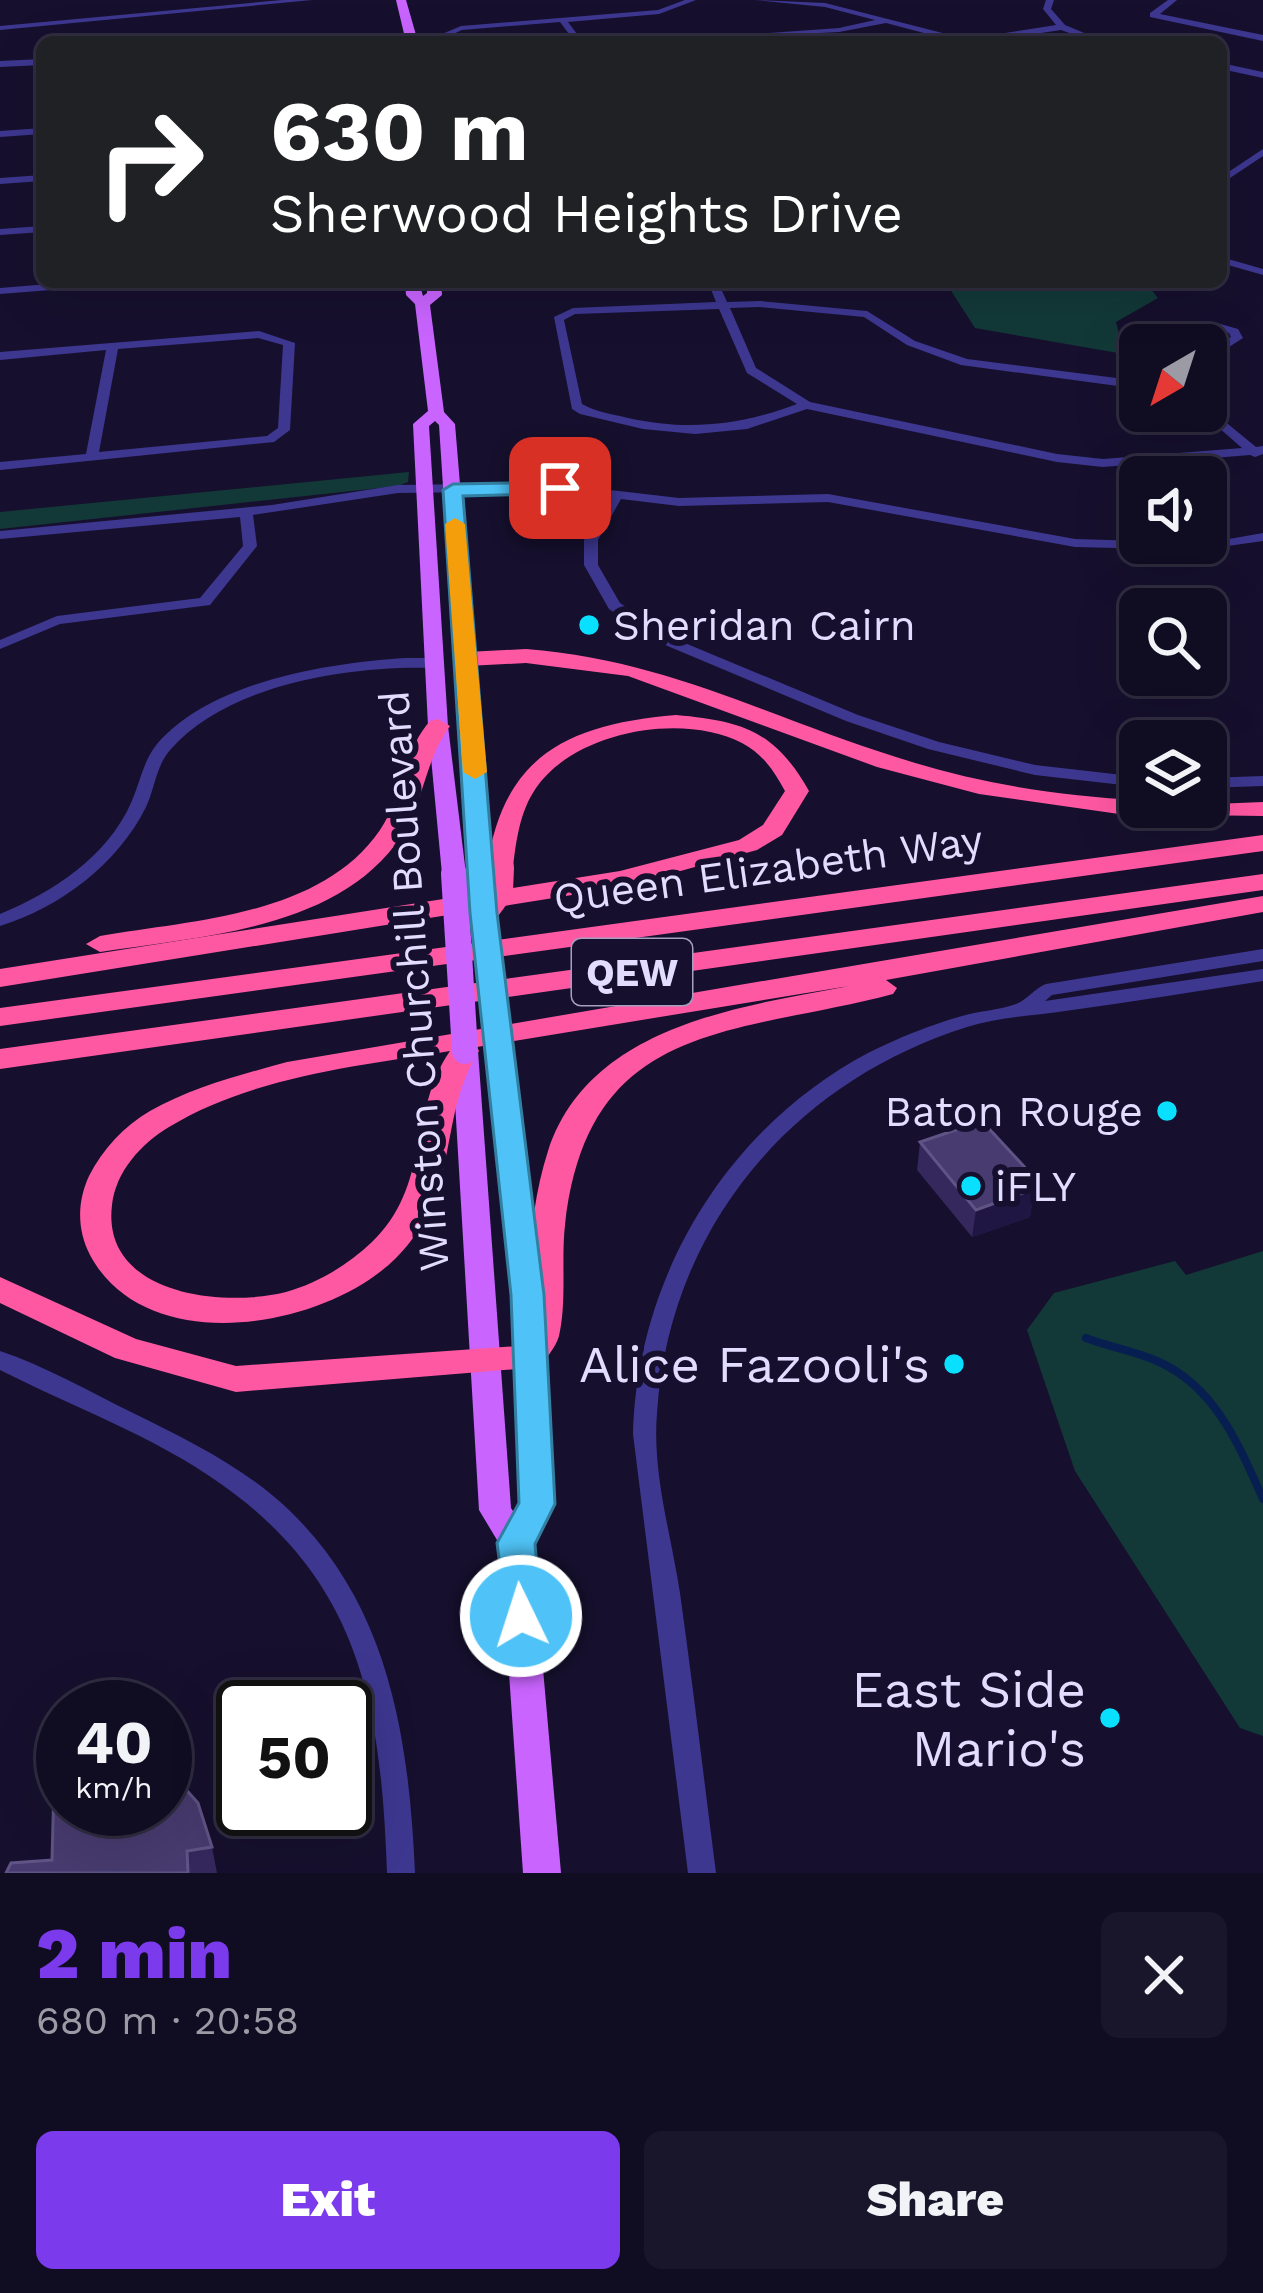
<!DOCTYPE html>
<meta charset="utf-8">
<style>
:root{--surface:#100c22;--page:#19152a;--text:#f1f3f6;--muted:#9c9ba5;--line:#302c40;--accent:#7c3aed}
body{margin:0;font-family:"Work Sans",sans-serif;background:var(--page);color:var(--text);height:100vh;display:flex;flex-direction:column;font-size:45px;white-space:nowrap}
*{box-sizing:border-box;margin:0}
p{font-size:39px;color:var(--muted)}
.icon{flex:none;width:66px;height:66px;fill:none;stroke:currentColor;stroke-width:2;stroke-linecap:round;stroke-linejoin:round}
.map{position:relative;height:1873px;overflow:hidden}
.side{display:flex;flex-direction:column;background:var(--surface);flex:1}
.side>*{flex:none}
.guide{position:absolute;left:36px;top:36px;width:1191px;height:252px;border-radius:18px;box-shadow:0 12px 48px #0002,0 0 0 3px var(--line);background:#202124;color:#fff;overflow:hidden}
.needle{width:78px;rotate:219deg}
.controls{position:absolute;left:1119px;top:324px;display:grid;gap:24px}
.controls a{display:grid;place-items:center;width:108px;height:108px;border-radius:18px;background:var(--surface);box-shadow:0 12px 48px #0002,0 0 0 3px var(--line);font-size:60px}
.speed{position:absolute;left:36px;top:1680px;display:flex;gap:24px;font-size:60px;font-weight:700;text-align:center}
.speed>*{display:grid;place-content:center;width:156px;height:156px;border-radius:50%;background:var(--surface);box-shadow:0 12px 48px #0002,0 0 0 3px var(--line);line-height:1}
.speed small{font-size:30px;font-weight:400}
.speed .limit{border:6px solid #111;border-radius:18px;background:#fff;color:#111}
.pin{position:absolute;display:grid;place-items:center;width:102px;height:102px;color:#fff;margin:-51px;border-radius:24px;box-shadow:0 6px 18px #0006}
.me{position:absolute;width:132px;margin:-66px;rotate:356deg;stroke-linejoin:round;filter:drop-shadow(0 0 9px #0008)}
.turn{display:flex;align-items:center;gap:42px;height:252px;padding:0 36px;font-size:54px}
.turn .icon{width:156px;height:156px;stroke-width:2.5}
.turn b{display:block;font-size:84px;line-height:102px}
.round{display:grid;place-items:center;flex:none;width:126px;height:126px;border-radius:18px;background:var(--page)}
.summary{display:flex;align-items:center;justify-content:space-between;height:204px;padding:0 36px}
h1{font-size:72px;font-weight:800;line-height:90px;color:var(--accent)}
.action{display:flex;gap:24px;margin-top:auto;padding:24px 36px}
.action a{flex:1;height:138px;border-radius:18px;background:var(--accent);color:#fff;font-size:48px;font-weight:800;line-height:138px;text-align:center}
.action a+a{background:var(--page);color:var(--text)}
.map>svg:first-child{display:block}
</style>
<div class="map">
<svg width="1263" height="1873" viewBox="0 0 1263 1873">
<rect width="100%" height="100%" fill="#16102e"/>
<!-- green -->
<g fill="#123938">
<polygon points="1020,282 1145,282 1158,298 1116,322 1124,354 975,328 948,286"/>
<polygon points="409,472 408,482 398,486 0,529 0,512"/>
<polygon points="1263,1251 1263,1736 1240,1728 1075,1471 1027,1330 1054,1293 1175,1261 1186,1275"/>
</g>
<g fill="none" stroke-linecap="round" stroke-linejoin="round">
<!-- stream -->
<path stroke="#071f50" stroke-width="8" d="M1086,1338c23,9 49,13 71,23 58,25 82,84 106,138"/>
<!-- minor -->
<g fill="#3d3790" fill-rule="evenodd">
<polygon points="282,0 312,0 0,30 0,26"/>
<polygon points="685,0 696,0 659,14 568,22 583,42 575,42 560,22 462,30 451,35 454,42 446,42 442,34 461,26 658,10"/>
<polygon points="754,0 825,3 966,39 1056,25 1043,9 1046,0 1054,0 1051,9 1065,25 1106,42 1094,42 1061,30 980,42 958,42 886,23 839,32 644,42 839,28 875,20 825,7"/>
<polygon points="1168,0 1177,0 1160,14 1263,35 1263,41 1150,17 1150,13"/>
<polygon points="308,37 305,42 261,42 265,39"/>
<polygon points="42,59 42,65 0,67 0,61"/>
<polygon points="1221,63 1263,72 1263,78 1221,69"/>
<polygon points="42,86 42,93 38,93 38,89"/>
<polygon points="42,128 42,134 0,137 0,131"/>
<polygon points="1263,149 1263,156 1221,184 1221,177"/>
<polygon points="42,175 42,181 0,184 0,178"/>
<polygon points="42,226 42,232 0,235 0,229"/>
<polygon points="1221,257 1263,269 1263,275 1221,263"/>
<polygon points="73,282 120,282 115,285 0,294 0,288"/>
<path d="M708,282h10l9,20 33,-1 107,10 48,30 52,18 173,22v8l-179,-24 -54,-20 -43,-28 -104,-10 -30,1 26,60 54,34 247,52 46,5 139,-11 -40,-35 4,-2v-5l50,41 7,-1v8l-8,3 -5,-2 -147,12 -46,-5 -250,-53 -60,20 -52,5 -52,-5 -63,-15 -8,-5 -18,-92 19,-9 143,-6zM719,309l28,64 50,31c-58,22 -110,27 -169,14 -16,-4 -32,-6 -46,-14l-18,-84 11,-6z"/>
<path d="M1217,323l21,6 5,9 -14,9 -1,12 -22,17v-10l12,-10 -1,-9 -29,-15zM1217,330l12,3 2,4 -8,4 -18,-8z"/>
<path d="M259,331l36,12 -5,87 -16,12 -274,28v-8l86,-8 20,-104 -106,10v-8zM258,338l25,7 -5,83 -11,8 -168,16 19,-103z"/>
<polygon points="550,483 679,498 828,494 1075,539 1206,543 1263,533 1263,541 1199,550 1075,547 828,502 679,506 621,499 598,540 598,565 620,603 668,636 858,715 939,742 1035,765 1140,777 1140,787 1035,775 928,749 846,721 658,642 609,609 584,565 584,540 608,498 550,491 398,493 253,515 257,546 210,605 60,624 0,649 0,640 57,616 200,598 243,546 240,517 0,539 0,531 272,505 398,485"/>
<path d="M406,658h30l8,5 -8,5c-83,-3 -207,15 -265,81 -15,16 -16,39 -25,58 -28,57 -87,101 -146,119v-12c53,-22 107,-57 131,-111 9,-20 12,-42 26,-59 55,-63 170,-81 249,-86z"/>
<polygon points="1263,776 1263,786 1206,788 1206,778"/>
<path d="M1263,949v12l-211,34 -7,6 218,-32v12c-66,10 -132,21 -198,30 -33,5 -66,6 -98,16 -175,55 -298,201 -310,386 -5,60 14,121 23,180 13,93 24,187 36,280h-28l-55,-439c4,-158 95,-307 235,-381 30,-15 62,-28 94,-37 17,-5 38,-6 54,-12 11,-4 19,-16 30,-20z"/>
<path d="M0,1351c45,15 90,41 133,62 55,27 112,55 156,97 101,97 120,230 126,363h-28c-6,-162 -24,-289 -166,-389 -67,-48 -148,-77 -221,-114z"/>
</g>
<!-- major -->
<g fill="#c964ff" fill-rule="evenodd">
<polygon points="396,0 406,0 418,42 406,42"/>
<polygon points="405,282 419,282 423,296 427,293 427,282 441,282 442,295 430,305 444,412 455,424 492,870 480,877 468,870 439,425 435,421 429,426 448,726 466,874 454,881 442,874 428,726 413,424 428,411 415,304 406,295"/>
<polygon points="465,1043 478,1051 511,1508 515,1514 521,1503 512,1295 488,1076 501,1067 514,1076 542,1295 553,1504 532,1544 561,1873 523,1873 500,1545 479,1510 452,1051"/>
</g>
<!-- highway -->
<g fill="#ff58a3" fill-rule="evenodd">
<path d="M526,649c140,11 240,67 370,108 79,26 161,39 244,43v7l123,-5v14l-144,-2 -140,-20 -102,-27 -249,-91 -102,-13 -59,3 -11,-7 11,-7z"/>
<path d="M676,715c67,6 99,16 133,76l-27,44 -25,15 -135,37 -622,100v-18l620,-98 119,-31 24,-15 22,-34c-11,-20 -22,-37 -43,-48 -59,-31 -167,-12 -206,45 -16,23 -20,53 -23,80l-13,8 -9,-3 -4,-5c16,-114 83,-144 189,-153z"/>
<path d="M438,719l12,7c-25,34 -26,75 -48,109 -62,95 -201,101 -302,117l-14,-8 14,-8c93,-16 221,-20 280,-106 23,-34 21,-76 50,-109z"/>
<polygon points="1263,835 1263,851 0,1026 0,1008"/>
<polygon points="1263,874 1263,890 0,1069 0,1049"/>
<path d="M1263,896v16l-377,68 11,8 -4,6c-159,42 -305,25 -328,231 -4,35 2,76 -6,111 -3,11 -13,22 -19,31l-304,25 -121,-34 -115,-55v-26l136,62 100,27 282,-20 7,-11c3,-61 4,-125 23,-184 41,-125 190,-144 301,-165l-372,61 2,4c-43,68 -16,140 -83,207 -71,71 -250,102 -306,-3 -13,-25 -13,-53 -1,-79 14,-27 35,-50 61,-65 43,-24 90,-36 137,-49zM450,1051c-42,61 -19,135 -78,191 -24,23 -54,41 -86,50 -63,16 -185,3 -174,-87 4,-34 29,-61 57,-78 82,-50 188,-61 281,-76z"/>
</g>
<!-- major-bridge -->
<g stroke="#c964ff" stroke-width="26">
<polyline points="480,870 501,1076"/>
<polyline points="454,874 465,1051"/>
</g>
<!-- highway-bridge -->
<polyline stroke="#ff58a3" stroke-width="28" points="483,913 499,891 500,868"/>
</g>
<!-- wall -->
<g fill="#34285d">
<polygon points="920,1142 1031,1174 1029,1184 1034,1189 1030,1217 972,1237 917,1170"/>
<polygon points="212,1847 217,1873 6,1873"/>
</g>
<!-- shaded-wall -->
<polygon fill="#201643" points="1031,1174 1028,1191 1034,1189 1030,1217 972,1237 976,1210 1022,1176"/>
<!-- building -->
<g fill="#473b6f" stroke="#5f5485" stroke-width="3">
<polygon points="982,1121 1031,1174 1022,1176 1034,1189 976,1210 920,1142"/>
<polygon points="63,1745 63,1809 165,1809 165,1766 198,1803 212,1847 187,1851 188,1873 6,1873 11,1863 52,1860 55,1746"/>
</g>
<!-- route -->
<polygon fill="#4fc3f7" stroke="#337fa1" stroke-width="3" points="560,482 567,484 567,493 463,496 497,913 544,1295 555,1504 535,1544 541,1616 535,1628 521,1633 508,1628 497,1543 519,1503 511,1295 470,913 443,490 453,484"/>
<!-- slow -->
<polygon fill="#f59e0b" points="455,518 465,524 487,772 475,779 463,772 445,524"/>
<!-- markers -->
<g fill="#09dfff" stroke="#16102e" stroke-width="4.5">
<circle cx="589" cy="625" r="12"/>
<circle cx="1167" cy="1111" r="12"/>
<circle cx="971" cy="1186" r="12"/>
<circle cx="954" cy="1364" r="12"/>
<circle cx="1110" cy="1718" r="12"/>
</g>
<g text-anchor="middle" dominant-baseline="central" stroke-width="12" stroke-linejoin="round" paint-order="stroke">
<!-- shield labels -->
<rect fill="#16102e" stroke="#a5a0c0" stroke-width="3" x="572" y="939" width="120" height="66" rx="9"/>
<g font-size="39" font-weight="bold" fill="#e2ddff">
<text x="632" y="972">QEW</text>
</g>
<!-- poi labels -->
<g font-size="42" fill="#e2ddff" stroke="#16102e" text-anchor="start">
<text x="613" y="625">Sheridan Cairn</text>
<text x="1143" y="1111" text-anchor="end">Baton Rouge</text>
<text x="995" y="1186">iFLY</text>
</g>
<!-- street labels -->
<g font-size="42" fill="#e2ddff" stroke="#16102e">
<text transform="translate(768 869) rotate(-8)">Queen Elizabeth Way</text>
<text transform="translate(414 981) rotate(-94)">Winston Churchill Boulevard</text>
</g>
<!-- near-poi labels -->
<g font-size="51" fill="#e2ddff" stroke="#16102e" text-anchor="end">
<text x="930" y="1364">Alice Fazooli's</text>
<text x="1086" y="1689">East Side<tspan x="1086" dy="59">Mario's</tspan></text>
</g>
</g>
</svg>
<div class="controls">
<a><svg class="needle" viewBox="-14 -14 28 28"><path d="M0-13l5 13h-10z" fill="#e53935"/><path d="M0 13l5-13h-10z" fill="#9c9ba5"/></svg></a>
<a><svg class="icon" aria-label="sound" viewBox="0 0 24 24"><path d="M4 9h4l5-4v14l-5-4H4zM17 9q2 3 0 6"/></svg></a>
<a><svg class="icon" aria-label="search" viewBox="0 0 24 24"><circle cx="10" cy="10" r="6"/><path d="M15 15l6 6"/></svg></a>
<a><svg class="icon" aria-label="layers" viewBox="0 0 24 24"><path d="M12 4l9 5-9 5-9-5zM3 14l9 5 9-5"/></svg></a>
</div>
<div class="speed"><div>40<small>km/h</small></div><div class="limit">50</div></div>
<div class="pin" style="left:560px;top:488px;background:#d93025"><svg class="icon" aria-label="arrive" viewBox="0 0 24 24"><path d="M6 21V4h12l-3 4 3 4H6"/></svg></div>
<svg class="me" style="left:521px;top:1616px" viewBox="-20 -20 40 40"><circle r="17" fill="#4fc3f7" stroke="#fff" stroke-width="3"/><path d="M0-11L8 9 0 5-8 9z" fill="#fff"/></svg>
<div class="guide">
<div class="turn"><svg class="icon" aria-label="right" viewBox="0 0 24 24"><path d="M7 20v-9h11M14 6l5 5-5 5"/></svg><div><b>630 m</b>Sherwood Heights Drive</div></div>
</div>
</div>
<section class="side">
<div class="summary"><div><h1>2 min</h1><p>680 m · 20:58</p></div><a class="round"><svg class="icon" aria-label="close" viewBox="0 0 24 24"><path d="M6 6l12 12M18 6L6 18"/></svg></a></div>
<div class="action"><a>Exit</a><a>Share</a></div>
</section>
